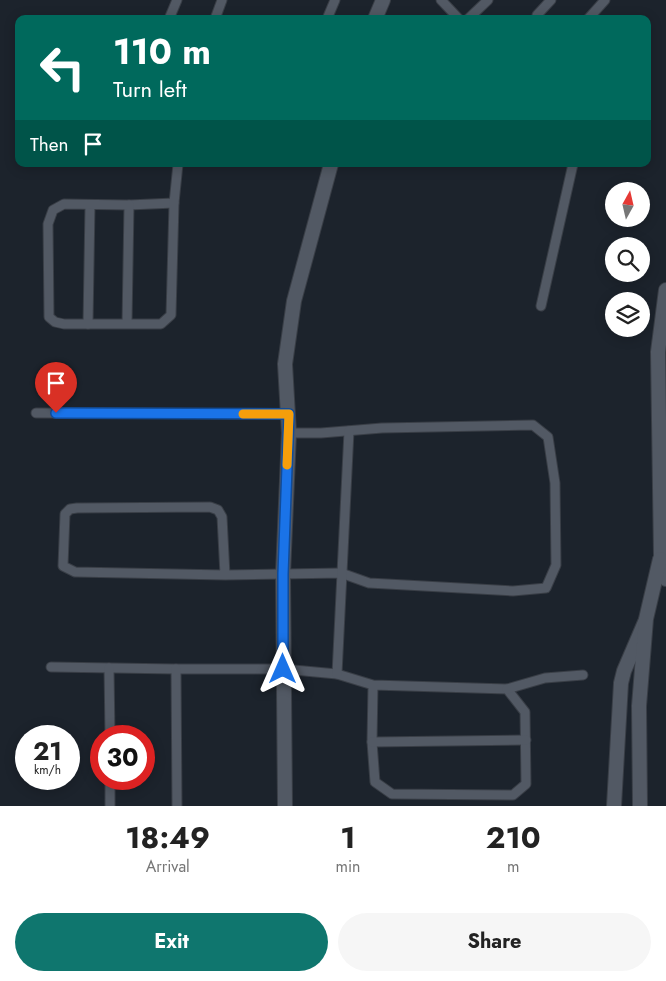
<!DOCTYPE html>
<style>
:root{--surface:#fff;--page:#f6f6f6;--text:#222;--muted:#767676;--accent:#0f766e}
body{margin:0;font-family:Jost,sans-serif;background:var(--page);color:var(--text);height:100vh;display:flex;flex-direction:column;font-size:19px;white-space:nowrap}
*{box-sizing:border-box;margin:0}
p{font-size:16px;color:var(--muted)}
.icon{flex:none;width:28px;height:28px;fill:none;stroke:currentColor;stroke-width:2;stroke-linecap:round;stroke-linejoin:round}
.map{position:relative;height:806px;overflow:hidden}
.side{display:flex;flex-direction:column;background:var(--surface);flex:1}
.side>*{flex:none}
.hud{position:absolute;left:15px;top:15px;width:636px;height:152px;border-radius:10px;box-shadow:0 2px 12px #0003;background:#00695c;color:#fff;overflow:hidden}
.needle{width:32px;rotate:8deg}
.tools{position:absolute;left:605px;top:182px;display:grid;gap:10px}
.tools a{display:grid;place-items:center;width:45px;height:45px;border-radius:50%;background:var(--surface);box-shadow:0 2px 12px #0003;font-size:25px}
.speed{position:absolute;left:15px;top:725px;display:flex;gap:10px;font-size:25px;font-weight:700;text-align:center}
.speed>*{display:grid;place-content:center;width:65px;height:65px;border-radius:50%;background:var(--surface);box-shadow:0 2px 12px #0003;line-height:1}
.speed small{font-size:12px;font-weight:400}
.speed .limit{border:8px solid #d22;background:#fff;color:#111}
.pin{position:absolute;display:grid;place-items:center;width:42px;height:42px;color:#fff;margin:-51px -21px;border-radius:50% 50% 50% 0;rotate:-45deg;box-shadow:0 0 5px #0007}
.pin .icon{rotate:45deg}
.me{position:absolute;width:55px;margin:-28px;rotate:0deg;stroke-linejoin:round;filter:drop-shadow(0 0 4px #0008)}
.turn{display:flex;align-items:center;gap:18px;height:105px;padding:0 15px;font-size:22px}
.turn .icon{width:65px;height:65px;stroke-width:2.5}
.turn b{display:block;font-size:35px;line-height:42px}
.then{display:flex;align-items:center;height:48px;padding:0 15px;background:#0003;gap:10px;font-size:19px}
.eta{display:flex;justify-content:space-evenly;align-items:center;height:85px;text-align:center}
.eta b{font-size:30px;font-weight:700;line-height:35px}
.action{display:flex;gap:10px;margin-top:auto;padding:10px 15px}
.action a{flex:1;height:58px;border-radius:30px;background:var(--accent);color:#fff;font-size:20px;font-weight:700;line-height:58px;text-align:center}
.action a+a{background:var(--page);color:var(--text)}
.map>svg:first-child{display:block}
</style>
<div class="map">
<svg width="666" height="806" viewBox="0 0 666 806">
<rect width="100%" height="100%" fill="#1c232c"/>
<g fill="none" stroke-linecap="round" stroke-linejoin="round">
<!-- service casing -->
<g stroke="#393e46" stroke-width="11">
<g id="service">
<polyline points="441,0 459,19"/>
<polyline points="537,15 551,0"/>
<polyline points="169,19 177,0"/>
<polyline points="215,19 222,0"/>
<polyline points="327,19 335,0"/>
<polyline points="468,19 488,0"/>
<polyline points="588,19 605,0"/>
<polyline points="129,205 174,203"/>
<polyline points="541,306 573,164"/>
<polyline points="88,324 90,205"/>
<polyline points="127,324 129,205 64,204 53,210 48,224 49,317 55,322 64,324 161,324 171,315 174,203 178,164"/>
<polyline points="36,413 289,414"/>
<polyline points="225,575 222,517 218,510 210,507 77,508 70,509 65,514 63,566 75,572 225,575 341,573 369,583 513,591 546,588 556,565 555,483 548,437 533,425 382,428 321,433 289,433"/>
<polyline points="51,667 176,669 283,669 337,674 373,685 507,689 525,712 526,784 513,795 392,794 375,782 372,742 373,685"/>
<polyline points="109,668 110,736"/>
<polyline points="176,669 177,806"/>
<polyline points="337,674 349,431"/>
<polyline points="507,689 545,678 583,675"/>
<polyline points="372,742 526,740"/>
<polyline points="110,779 110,806"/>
</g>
</g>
<!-- minor casing -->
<g stroke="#393e46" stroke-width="16">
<g id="minor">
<polyline points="375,19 383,0"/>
<polyline points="285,806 283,574 289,433 285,364 294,301 331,164"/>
<polyline points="614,806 621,683 624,671 645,622"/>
</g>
</g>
<!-- tertiary casing -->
<g stroke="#393e46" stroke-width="16">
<g id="tertiary">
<polyline points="666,290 658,352 661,556 666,579"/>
<polyline points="640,806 639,706 646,619 660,559"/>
</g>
</g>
<!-- service -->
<use href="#service" stroke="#525964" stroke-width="9"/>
<!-- minor -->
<use href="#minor" stroke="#525964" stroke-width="14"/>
<!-- tertiary -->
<use href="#tertiary" stroke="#525964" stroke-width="14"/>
</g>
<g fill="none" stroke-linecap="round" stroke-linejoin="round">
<!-- route casing -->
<g stroke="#114b97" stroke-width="12">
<polyline id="route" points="56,413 289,414 283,574 283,669"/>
</g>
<!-- route -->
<use href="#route" stroke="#1a73e8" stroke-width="9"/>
<!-- slow -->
<polyline stroke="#f59e0b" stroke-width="9" points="243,414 289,414 287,465"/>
</g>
</svg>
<div class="tools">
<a><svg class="needle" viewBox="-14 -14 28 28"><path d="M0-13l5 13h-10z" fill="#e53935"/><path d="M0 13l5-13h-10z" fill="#767676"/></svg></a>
<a><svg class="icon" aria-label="search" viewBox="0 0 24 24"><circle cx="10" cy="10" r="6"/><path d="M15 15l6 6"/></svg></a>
<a><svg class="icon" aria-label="layers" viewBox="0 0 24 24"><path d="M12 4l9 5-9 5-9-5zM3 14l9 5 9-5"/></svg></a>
</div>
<div class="speed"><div>21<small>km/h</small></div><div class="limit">30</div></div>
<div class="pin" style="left:56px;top:413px;background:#d93025"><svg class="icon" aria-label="arrive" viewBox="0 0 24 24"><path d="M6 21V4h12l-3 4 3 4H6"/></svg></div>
<svg class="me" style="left:283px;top:669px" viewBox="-20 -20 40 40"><path d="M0-17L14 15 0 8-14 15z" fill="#1a73e8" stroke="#fff" stroke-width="4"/></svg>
<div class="hud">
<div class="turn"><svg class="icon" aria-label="left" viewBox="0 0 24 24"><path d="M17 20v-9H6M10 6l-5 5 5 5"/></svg><div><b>110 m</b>Turn left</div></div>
<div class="then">Then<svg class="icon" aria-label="arrive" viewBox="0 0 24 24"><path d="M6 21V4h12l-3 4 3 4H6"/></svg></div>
</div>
</div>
<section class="side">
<div class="eta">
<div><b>18:49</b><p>Arrival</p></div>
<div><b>1</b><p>min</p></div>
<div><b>210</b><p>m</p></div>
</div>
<div class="action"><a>Exit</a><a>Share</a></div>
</section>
